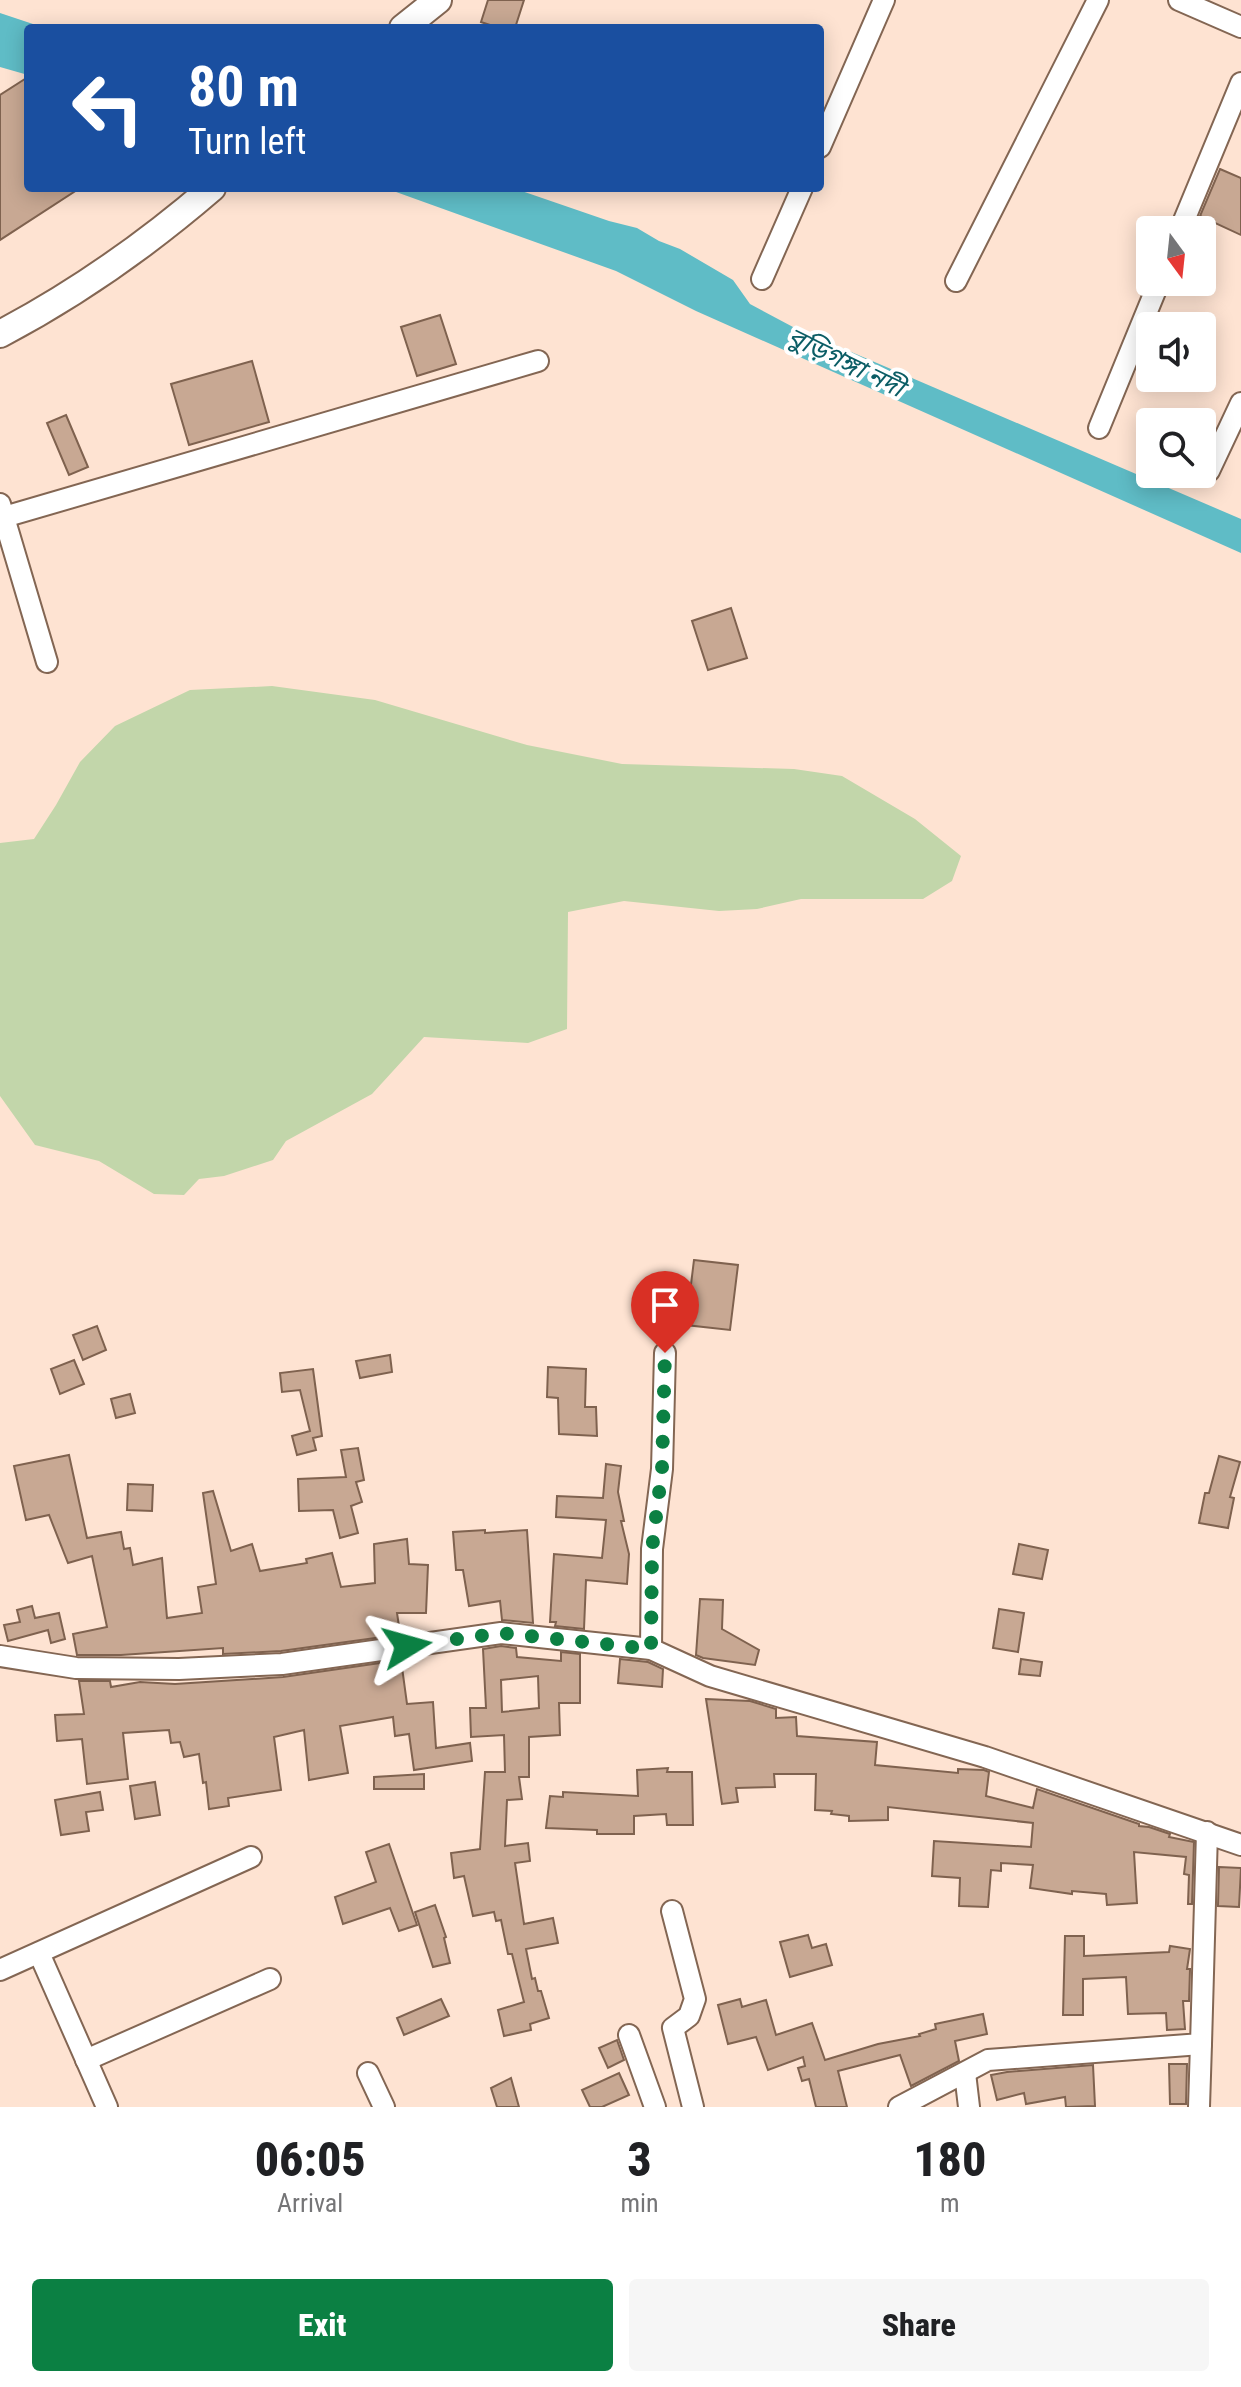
<!DOCTYPE html>
<meta charset="utf-8">
<style>
:root{--surface:#fff;--page:#f6f6f6;--text:#202124;--muted:#757577;--accent:#0b8043}
body{margin:0;font-family:"Roboto Condensed","Noto Sans Bengali",sans-serif;background:var(--page);color:var(--text);height:100vh;display:flex;flex-direction:column;font-size:30px;white-space:nowrap}
*{box-sizing:border-box;margin:0}
p{font-size:26px;color:var(--muted)}
.icon{flex:none;width:44px;height:44px;fill:none;stroke:currentColor;stroke-width:2;stroke-linecap:round;stroke-linejoin:round}
.map{position:relative;height:2107px;overflow:hidden}
.sheet{display:flex;flex-direction:column;background:var(--surface);flex:1}
.sheet>*{flex:none}
.hud{position:absolute;left:24px;top:24px;width:800px;height:168px;border-radius:8px;box-shadow:0 4px 20px #0003;background:#1a4fa0;color:#fff;overflow:hidden}
.needle{width:52px;rotate:165deg}
.buttons{position:absolute;left:1136px;top:216px;display:grid;gap:16px}
.buttons a{display:grid;place-items:center;width:80px;height:80px;border-radius:8px;background:var(--surface);box-shadow:0 4px 20px #0003;font-size:40px}
.pin{position:absolute;display:grid;place-items:center;width:68px;height:68px;color:#fff;margin:-82px -34px;border-radius:50% 50% 50% 0;rotate:-45deg;box-shadow:0 0 8px #0007}
.pin .icon{rotate:45deg}
.me{position:absolute;width:88px;margin:-44px;rotate:82deg;stroke-linejoin:round;filter:drop-shadow(0 0 6px #0008)}
.turn{display:flex;align-items:center;gap:28px;height:168px;padding:0 32px;font-size:36px}
.turn .icon{width:104px;height:104px;stroke-width:2.5}
.turn b{display:block;font-size:56px;line-height:68px}
.eta{display:flex;justify-content:space-evenly;align-items:center;height:136px;text-align:center}
.eta b{font-size:48px;font-weight:800;line-height:56px}
.action{display:flex;gap:16px;margin-top:auto;padding:16px 32px}
.action a{flex:1;height:92px;border-radius:8px;background:var(--accent);color:#fff;font-size:32px;font-weight:800;line-height:92px;text-align:center}
.action a+a{background:var(--page);color:var(--text)}
.map>svg:first-child{display:block}
</style>
<div class="map">
<svg width="1241" height="2107" viewBox="0 0 1241 2107">
<rect width="100%" height="100%" fill="#fee3d2"/>
<!-- green -->
<polygon fill="#c2d6aa" points="272,686 375,700 527,745 622,764 794,769 842,776 915,819 961,856 952,881 923,899 801,899 757,909 719,911 624,901 568,912 567,1029 528,1043 424,1037 372,1094 286,1141 273,1160 224,1176 199,1179 184,1195 154,1194 99,1161 35,1145 0,1096 0,843 34,839 56,805 80,762 115,726 190,690"/>
<!-- water -->
<g fill="#5fbcc6">
<polygon points="0,13 45,28 28,28 28,75 0,67"/>
<polygon points="385,188 513,188 609,221 637,228 659,241 680,249 733,280 750,304 793,327 1241,519 1241,553 696,311 616,271"/>
</g>
<!-- building -->
<g fill="#c8a893" stroke="#7f624f" stroke-width="2" fill-rule="evenodd">
<polygon points="488,0 524,0 515,28 499,28 481,22"/>
<polygon points="28,77 28,188 80,188 0,240 0,95"/>
<polygon points="1220,169 1241,178 1241,235 1200,216"/>
<polygon points="440,315 456,364 417,376 401,327"/>
<polygon points="252,361 269,422 189,445 171,384"/>
<polygon points="66,415 88,467 69,475 47,423"/>
<polygon points="731,608 747,658 708,670 692,621"/>
<polygon points="694,1260 738,1265 730,1330 686,1325"/>
<polygon points="97,1326 106,1350 83,1360 73,1335"/>
<polygon points="390,1355 392,1372 360,1378 356,1361"/>
<polygon points="74,1360 84,1384 60,1394 51,1369"/>
<polygon points="548,1367 586,1369 585,1407 596,1407 597,1436 559,1434 558,1398 547,1397"/>
<polygon points="313,1369 322,1436 313,1438 316,1450 297,1455 292,1436 310,1431 300,1390 282,1392 280,1373"/>
<polygon points="130,1394 135,1413 116,1418 111,1399"/>
<polygon points="358,1448 364,1480 356,1482 362,1502 351,1506 358,1533 340,1538 333,1510 299,1511 298,1479 346,1477 341,1450"/>
<polygon points="69,1455 87,1538 121,1532 124,1549 130,1548 133,1565 162,1558 167,1618 202,1613 198,1587 216,1584 203,1493 213,1491 231,1551 252,1544 260,1571 307,1563 306,1559 332,1553 341,1587 375,1583 374,1544 407,1539 409,1564 428,1565 426,1613 397,1613 400,1633 397,1635 281,1651 223,1654 223,1648 121,1655 77,1655 73,1634 107,1627 92,1556 68,1563 49,1515 26,1520 14,1466"/>
<polygon points="1219,1456 1240,1462 1230,1497 1234,1498 1228,1528 1199,1523 1205,1493 1209,1493"/>
<polygon points="606,1464 621,1466 618,1492 624,1521 621,1521 629,1554 627,1584 586,1580 584,1629 555,1626 556,1622 550,1622 554,1554 602,1558 606,1520 556,1517 557,1496 603,1498"/>
<polygon points="128,1484 153,1485 152,1511 127,1510"/>
<polygon points="485,1530 485,1533 527,1530 533,1623 502,1620 500,1601 469,1606 463,1570 456,1570 453,1532"/>
<polygon points="1019,1544 1048,1550 1042,1579 1013,1574"/>
<polygon points="700,1599 723,1600 722,1629 759,1650 755,1665 703,1658 696,1655"/>
<polygon points="32,1606 35,1618 59,1613 65,1639 51,1643 48,1630 8,1641 4,1625 20,1622 17,1610"/>
<polygon points="999,1609 1024,1613 1018,1652 993,1648"/>
<path d="M501,1646l15,2 1,9 44,4v-9l19,2v49h-21l1,32 -31,2v40h-10l3,22 -15,1 -2,46 23,-3 2,18 -15,2 9,61 29,-6 5,25 -32,6 6,30 3,-1 3,13h3l8,27 -19,6 1,6 -27,6 -6,-26 26,-8 -12,-48h-4l-7,-34 -5,1 -2,-9 -21,4 -9,-40 -10,2 -3,-25 29,-4 5,-77h20l-1,-37 -33,2 -1,-29h16l-3,-59zM538,1676l1,32 -37,4 -1,-32z"/>
<polygon points="620,1659 648,1662 663,1669 662,1687 618,1683"/>
<polygon points="1021,1659 1042,1662 1040,1676 1019,1674"/>
<polygon points="401,1660 407,1704 433,1702 436,1748 470,1743 472,1761 414,1770 409,1734 395,1736 393,1717 340,1726 348,1773 309,1780 304,1730 274,1737 281,1790 228,1798 229,1806 209,1809 206,1782 203,1783 199,1754 184,1757 180,1742 171,1743 169,1730 123,1733 128,1779 87,1784 82,1739 57,1741 55,1715 84,1714 79,1681 110,1681 111,1687 140,1682 175,1684 283,1677"/>
<polygon points="706,1699 750,1701 776,1709 776,1718 796,1717 797,1736 877,1742 875,1765 958,1773 958,1769 984,1770 989,1772 986,1796 1033,1808 1037,1789 1139,1824 1139,1826 1149,1827 1170,1834 1169,1837 1194,1842 1192,1904 1188,1904 1189,1875 1184,1874 1186,1857 1134,1852 1137,1903 1107,1905 1106,1894 1072,1891 1072,1894 1030,1888 1033,1865 1001,1863 1001,1871 991,1870 988,1907 959,1906 960,1878 932,1876 934,1841 1031,1847 1033,1823 888,1807 888,1820 849,1821 849,1816 831,1814 832,1811 815,1810 816,1774 774,1774 775,1787 736,1788 738,1802 722,1804"/>
<polygon points="668,1768 667,1772 692,1772 693,1825 667,1825 666,1814 634,1816 634,1834 597,1834 597,1830 546,1828 550,1796 563,1797 563,1792 638,1796 637,1770"/>
<polygon points="424,1774 424,1789 374,1789 374,1777"/>
<polygon points="155,1782 160,1815 135,1819 130,1786"/>
<polygon points="100,1792 103,1810 86,1812 89,1831 61,1835 55,1800"/>
<polygon points="389,1844 417,1925 399,1931 390,1908 343,1924 335,1897 376,1882 366,1852"/>
<polygon points="1219,1867 1241,1868 1239,1907 1218,1906"/>
<polygon points="435,1905 446,1937 444,1938 450,1963 433,1967 415,1912"/>
<polygon points="808,1935 812,1948 826,1944 832,1965 790,1977 780,1942"/>
<polygon points="1065,1936 1084,1936 1084,1956 1169,1952 1170,1946 1190,1949 1187,1969 1190,1969 1189,2001 1183,2001 1185,2029 1167,2030 1166,2013 1128,2014 1126,1977 1083,1979 1083,2015 1063,2015"/>
<polygon points="441,1999 449,2016 404,2035 397,2018"/>
<polygon points="740,1999 742,2007 766,2000 776,2035 812,2023 825,2060 878,2044 920,2036 919,2034 936,2029 935,2024 983,2014 987,2034 955,2041 959,2061 911,2086 900,2055 838,2071 847,2107 816,2107 809,2079 802,2081 798,2068 805,2066 803,2057 768,2070 756,2037 728,2044 718,2005"/>
<polygon points="617,2040 624,2060 608,2068 599,2048"/>
<polygon points="1169,2064 1187,2064 1186,2104 1170,2104"/>
<polygon points="1093,2065 1095,2106 1066,2107 1065,2097 1026,2104 1024,2093 997,2100 991,2075 1007,2072"/>
<polygon points="619,2073 629,2095 602,2107 590,2107 582,2090"/>
<polygon points="511,2078 519,2107 497,2107 491,2088"/>
</g>
<g fill="none" stroke-linecap="round" stroke-linejoin="round">
<!-- minor casing -->
<g stroke="#836653" stroke-width="24">
<g id="minor">
<polyline points="1179,0 1241,27"/>
<polyline points="820,147 884,0"/>
<polyline points="1180,230 1241,83"/>
<polyline points="762,279 802,188"/>
<polyline points="956,281 1098,0"/>
<polyline points="1099,428 1159,282"/>
<polyline points="1209,471 1241,403"/>
<polyline points="0,504 47,662"/>
<polyline points="4,517 538,361"/>
<polyline points="651,1649 652,1549 662,1469 665,1353"/>
<polyline points="0,1656 76,1668 179,1669 282,1664 501,1633 651,1649 710,1676 985,1757 1241,1845"/>
<polyline points="672,1911 695,1999 689,2016 673,2028 693,2107"/>
<polyline points="39,1953 107,2107"/>
<polyline points="0,1970 251,1857"/>
<polyline points="629,2035 655,2107"/>
<polyline points="86,2060 270,1979"/>
<polyline points="368,2073 384,2107"/>
<polyline points="965,2073 969,2107"/>
<polyline points="899,2107 988,2060 1201,2044 1207,1832"/>
<polyline points="1199,2107 1201,2044"/>
</g>
</g>
<!-- tertiary casing -->
<g stroke="#836653" stroke-width="30">
<g id="tertiary">
<polyline points="403,28 438,0"/>
<path d="M0,334c76,-40 147,-90 212,-146"/>
</g>
</g>
<!-- minor -->
<use href="#minor" stroke="#fff" stroke-width="20"/>
<!-- tertiary -->
<use href="#tertiary" stroke="#fff" stroke-width="26"/>
</g>
<g fill="none" stroke-linecap="round" stroke-linejoin="round">
<!-- route -->
<polyline stroke="#0b8043" stroke-width="14" stroke-dasharray="0 25.2" points="407,1646 501,1633 651,1649 652,1549 662,1469 665,1353"/>
</g>
<g text-anchor="middle" dominant-baseline="central" stroke-width="8" stroke-linejoin="round" paint-order="stroke">
<!-- water labels -->
<g font-size="26" font-style="italic" fill="#0b5d65" stroke="#fff">
<text transform="translate(846 362) rotate(26)">বুড়িগঙ্গা নদী</text>
</g>
</g>
</svg>
<div class="buttons">
<a><svg class="needle" viewBox="-14 -14 28 28"><path d="M0-13l5 13h-10z" fill="#e53935"/><path d="M0 13l5-13h-10z" fill="#757577"/></svg></a>
<a><svg class="icon" aria-label="sound" viewBox="0 0 24 24"><path d="M4 9h4l5-4v14l-5-4H4zM17 9q2 3 0 6"/></svg></a>
<a><svg class="icon" aria-label="search" viewBox="0 0 24 24"><circle cx="10" cy="10" r="6"/><path d="M15 15l6 6"/></svg></a>
</div>
<div class="pin" style="left:665px;top:1353px;background:#d93025"><svg class="icon" aria-label="arrive" viewBox="0 0 24 24"><path d="M6 21V4h12l-3 4 3 4H6"/></svg></div>
<svg class="me" style="left:407px;top:1646px" viewBox="-20 -20 40 40"><path d="M0-17L14 15 0 8-14 15z" fill="#0b8043" stroke="#fff" stroke-width="4"/></svg>
<div class="hud">
<div class="turn"><svg class="icon" aria-label="left" viewBox="0 0 24 24"><path d="M17 20v-9H6M10 6l-5 5 5 5"/></svg><div><b>80 m</b>Turn left</div></div>
</div>
</div>
<section class="sheet">
<div class="eta">
<div><b>06:05</b><p>Arrival</p></div>
<div><b>3</b><p>min</p></div>
<div><b>180</b><p>m</p></div>
</div>
<div class="action"><a>Exit</a><a>Share</a></div>
</section>
